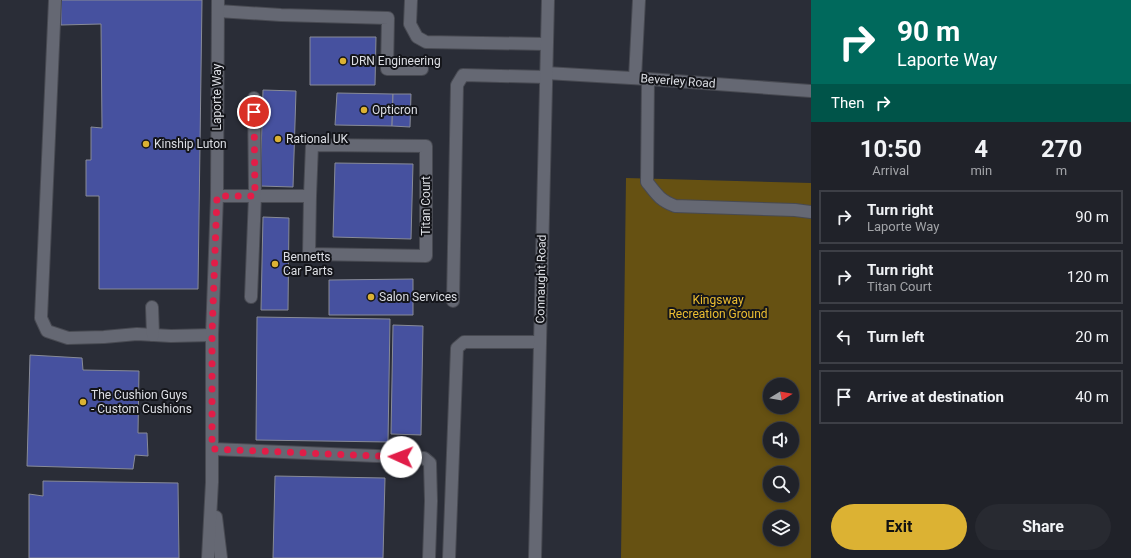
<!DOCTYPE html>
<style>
:root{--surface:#202229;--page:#282a31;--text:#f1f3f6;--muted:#a2a4a8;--line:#3d3f46;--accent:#dcb233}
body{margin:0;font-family:Roboto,sans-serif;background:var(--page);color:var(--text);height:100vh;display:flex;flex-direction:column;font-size:15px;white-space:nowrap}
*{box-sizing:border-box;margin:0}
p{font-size:13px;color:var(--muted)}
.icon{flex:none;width:22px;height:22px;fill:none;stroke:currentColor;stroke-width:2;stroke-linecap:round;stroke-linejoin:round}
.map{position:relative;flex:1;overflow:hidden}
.sheet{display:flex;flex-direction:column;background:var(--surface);width:320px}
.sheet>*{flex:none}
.banner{background:#00695c;color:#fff;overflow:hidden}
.needle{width:26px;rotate:79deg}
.buttons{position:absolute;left:763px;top:378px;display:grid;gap:8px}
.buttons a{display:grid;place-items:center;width:36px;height:36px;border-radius:50%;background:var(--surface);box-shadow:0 2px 6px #0003,0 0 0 1px var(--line);font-size:20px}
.pin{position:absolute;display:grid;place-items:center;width:34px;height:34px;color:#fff;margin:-17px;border:2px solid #fff;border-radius:50%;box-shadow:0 1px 4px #0007}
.me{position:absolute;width:44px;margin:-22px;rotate:272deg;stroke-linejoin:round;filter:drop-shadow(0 0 3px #0008)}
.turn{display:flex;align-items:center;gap:14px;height:84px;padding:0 20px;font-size:18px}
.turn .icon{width:52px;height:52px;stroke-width:2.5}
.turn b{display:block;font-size:28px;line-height:34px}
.then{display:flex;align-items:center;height:38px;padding:0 20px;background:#0003;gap:8px;font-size:15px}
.eta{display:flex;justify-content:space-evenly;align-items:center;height:68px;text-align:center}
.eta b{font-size:24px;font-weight:700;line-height:28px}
.button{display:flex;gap:8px;margin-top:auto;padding:8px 20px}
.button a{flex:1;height:46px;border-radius:24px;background:var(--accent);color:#111;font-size:16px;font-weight:700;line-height:46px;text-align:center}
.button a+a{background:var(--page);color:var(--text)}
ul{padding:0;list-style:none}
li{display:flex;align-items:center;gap:12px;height:54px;margin:0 8px 6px;padding:0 12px;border:2px solid var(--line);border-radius:0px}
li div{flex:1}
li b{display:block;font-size:15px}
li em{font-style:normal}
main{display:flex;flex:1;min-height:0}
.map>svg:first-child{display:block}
</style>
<main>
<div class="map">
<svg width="811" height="558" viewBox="0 0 811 558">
<rect width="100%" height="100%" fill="#2a2d37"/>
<!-- green -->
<path fill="#665112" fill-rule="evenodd" d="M626,178l185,5v375h-190zM770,385h22v22h-22zM770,429h22v22h-22zM770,473h22v22h-22zM770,517h22v22h-22z"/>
<!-- building -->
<g fill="#46519f" stroke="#888b97">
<polygon points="61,0 202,0 198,289 99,289 99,196 86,196 86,160 91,160 91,127 102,128 101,24 61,25"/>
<polygon points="310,37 376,37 375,85 310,85"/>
<polygon points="263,90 296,91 293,187 260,186"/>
<polygon points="337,93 393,94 392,126 335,125"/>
<polygon points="393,94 411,94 410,127 392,126"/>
<polygon points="335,163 413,164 411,239 333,237"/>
<polygon points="263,217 289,218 288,310 261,310"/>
<polygon points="413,279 413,315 329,315 329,280"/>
<polygon points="257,317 390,319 388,442 256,440"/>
<polygon points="393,325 423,326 421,435 391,434"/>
<polygon points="30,355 82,358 83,370 139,371 138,433 147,433 148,456 135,455 133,469 27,466"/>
<polygon points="275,476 385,478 383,558 273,558"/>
<polygon points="43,481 178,483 179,558 29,558 29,494 43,496"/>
</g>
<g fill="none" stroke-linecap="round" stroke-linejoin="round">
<!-- minor casing -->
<g stroke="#484a52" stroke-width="14">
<g id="minor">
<polyline points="55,0 41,318 47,331 68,338 104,337 137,334 171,336 212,335"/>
<polyline points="411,0 410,24 417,37 426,42 546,44"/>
<polyline points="218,11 281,15 388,18 387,69 422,69"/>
<polyline points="546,73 648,79 811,91"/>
<polyline points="635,78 639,0"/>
<path d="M648,79l-1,103c10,13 13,18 28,24l120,4 16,2"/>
<polyline points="217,196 310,196 312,145 426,146 426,256 309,254 310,196"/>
<polyline points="251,297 255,196 254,98"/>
<polyline points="453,301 457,85 463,75 546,77"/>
<polyline points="152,307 153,335"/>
<polyline points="212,449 424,458 430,463 431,501 429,558"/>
<polyline points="216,517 221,558"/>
<polyline points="208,558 212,482 212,335 217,196 218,0"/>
<polyline points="449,558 457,348 464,342 540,342"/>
<polyline points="535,558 548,0"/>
</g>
</g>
<!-- minor -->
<use href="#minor" stroke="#656873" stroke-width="12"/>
</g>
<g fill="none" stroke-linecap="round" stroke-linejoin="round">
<!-- route -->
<polyline stroke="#e11d48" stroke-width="7" stroke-dasharray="0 12.6" points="254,112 255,196 217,196 212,335 212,449 401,457"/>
</g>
<!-- markers -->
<g fill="#dcb233" stroke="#14151a" stroke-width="1.5">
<circle cx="343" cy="61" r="4"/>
<circle cx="364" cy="110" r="4"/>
<circle cx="278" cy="139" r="4"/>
<circle cx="146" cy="144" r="4"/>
<circle cx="275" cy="264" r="4"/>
<circle cx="371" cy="297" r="4"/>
<circle cx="83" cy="402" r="4"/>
</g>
<g text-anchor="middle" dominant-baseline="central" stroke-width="4" stroke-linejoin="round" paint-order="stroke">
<!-- poi labels -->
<g font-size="12" fill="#dddfe5" stroke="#14151a" text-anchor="start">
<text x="351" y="61">DRN Engineering</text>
<text x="372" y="110">Opticron</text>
<text x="286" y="139">Rational UK</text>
<text x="154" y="144">Kinship Luton</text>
<text x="283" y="257">Bennetts<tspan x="283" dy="14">Car Parts</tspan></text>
<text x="379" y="297">Salon Services</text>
<text x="91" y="395">The Cushion Guys<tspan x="91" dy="14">- Custom Cushions</tspan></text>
</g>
<!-- street labels -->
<g font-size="12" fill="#dddfe5" stroke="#14151a">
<text transform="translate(678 81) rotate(4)">Beverley Road</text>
<text transform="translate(217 97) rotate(-90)">Laporte Way</text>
<text transform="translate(426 206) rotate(-90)">Titan Court</text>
<text transform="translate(541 279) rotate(-89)">Connaught Road</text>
</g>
<!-- park labels -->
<g font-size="12" fill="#ecbe31" stroke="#14151a">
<text x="718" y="300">Kingsway<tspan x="718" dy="14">Recreation Ground</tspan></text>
</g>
</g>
</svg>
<div class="buttons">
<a><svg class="needle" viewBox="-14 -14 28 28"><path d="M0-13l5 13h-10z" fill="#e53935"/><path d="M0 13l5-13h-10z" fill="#a2a4a8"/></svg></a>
<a><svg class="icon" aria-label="sound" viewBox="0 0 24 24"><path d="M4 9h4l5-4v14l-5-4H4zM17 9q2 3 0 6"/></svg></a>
<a><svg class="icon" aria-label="search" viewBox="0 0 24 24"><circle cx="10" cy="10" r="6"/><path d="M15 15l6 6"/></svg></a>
<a><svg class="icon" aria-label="layers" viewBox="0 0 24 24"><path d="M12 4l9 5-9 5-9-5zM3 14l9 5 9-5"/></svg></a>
</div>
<div class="pin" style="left:254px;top:112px;background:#d93025"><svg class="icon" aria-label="arrive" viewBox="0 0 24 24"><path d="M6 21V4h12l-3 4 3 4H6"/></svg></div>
<svg class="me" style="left:401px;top:457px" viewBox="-20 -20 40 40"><circle r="19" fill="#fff"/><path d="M0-13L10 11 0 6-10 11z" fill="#e11d48"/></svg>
</div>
<section class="sheet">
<div class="banner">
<div class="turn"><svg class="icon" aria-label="right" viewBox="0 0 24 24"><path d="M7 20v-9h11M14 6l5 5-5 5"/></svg><div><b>90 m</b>Laporte Way</div></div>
<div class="then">Then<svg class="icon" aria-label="right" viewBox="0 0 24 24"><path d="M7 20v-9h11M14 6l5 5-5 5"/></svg></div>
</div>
<div class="eta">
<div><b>10:50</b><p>Arrival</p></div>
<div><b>4</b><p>min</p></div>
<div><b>270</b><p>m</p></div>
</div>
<ul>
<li><svg class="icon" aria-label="right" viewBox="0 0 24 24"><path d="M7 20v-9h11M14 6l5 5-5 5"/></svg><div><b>Turn right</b><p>Laporte Way</p></div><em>90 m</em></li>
<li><svg class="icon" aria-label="right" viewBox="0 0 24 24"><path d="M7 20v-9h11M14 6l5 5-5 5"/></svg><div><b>Turn right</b><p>Titan Court</p></div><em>120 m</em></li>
<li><svg class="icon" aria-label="left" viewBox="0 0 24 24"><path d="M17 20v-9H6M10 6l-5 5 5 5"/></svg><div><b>Turn left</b></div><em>20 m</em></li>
<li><svg class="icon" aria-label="arrive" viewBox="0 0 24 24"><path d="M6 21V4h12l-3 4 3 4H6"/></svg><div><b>Arrive at destination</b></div><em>40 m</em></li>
</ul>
<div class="button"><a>Exit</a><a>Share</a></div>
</section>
</main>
